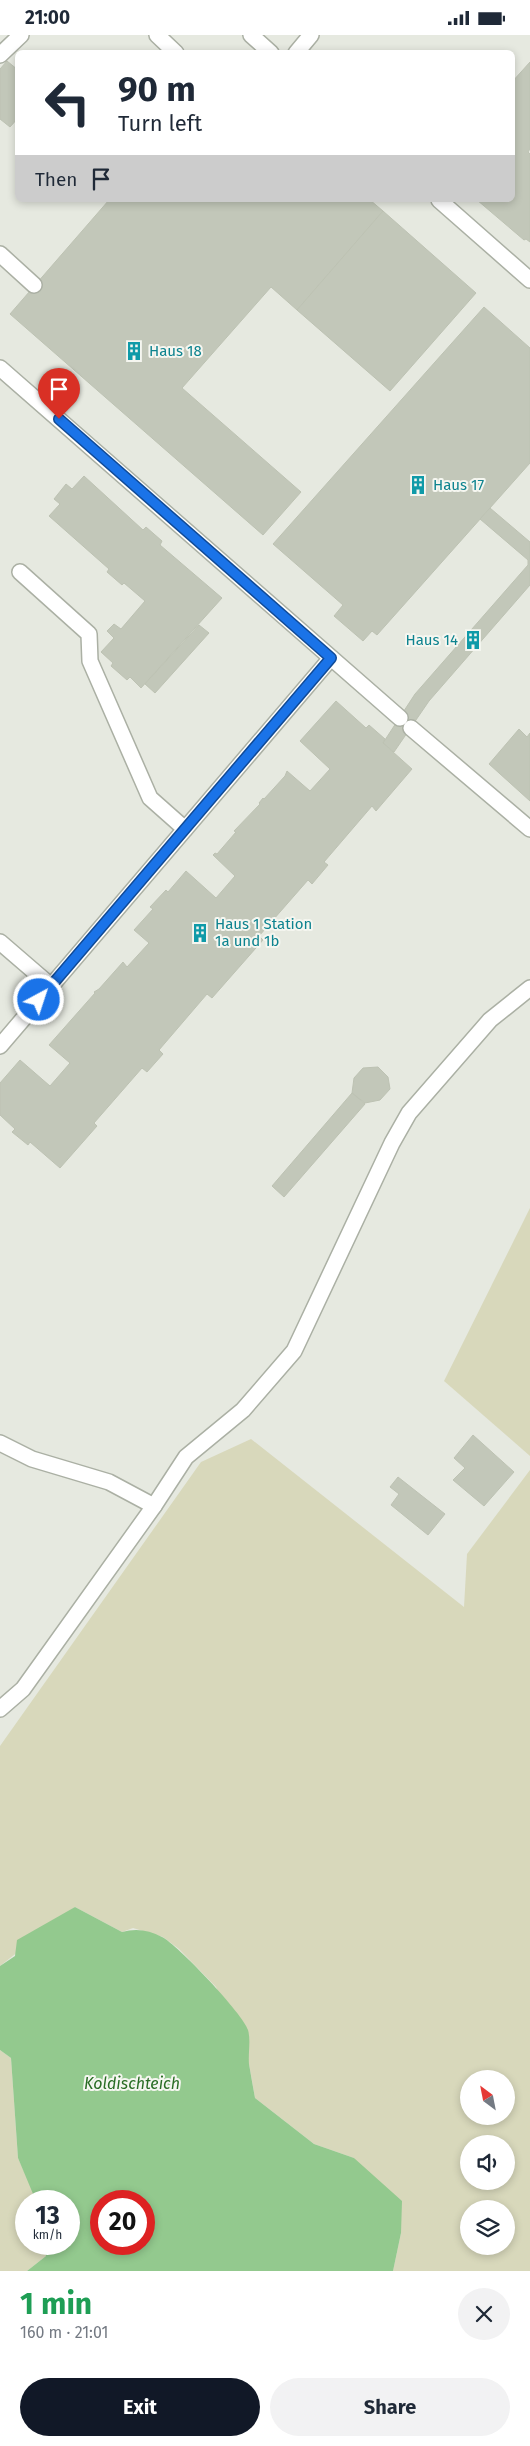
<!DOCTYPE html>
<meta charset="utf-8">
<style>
:root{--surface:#fff;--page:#f2f2f3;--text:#1f2937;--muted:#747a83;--accent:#111827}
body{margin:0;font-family:"Fira Sans",sans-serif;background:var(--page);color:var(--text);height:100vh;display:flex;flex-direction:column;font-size:19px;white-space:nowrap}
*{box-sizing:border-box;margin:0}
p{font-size:16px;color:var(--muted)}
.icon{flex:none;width:28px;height:28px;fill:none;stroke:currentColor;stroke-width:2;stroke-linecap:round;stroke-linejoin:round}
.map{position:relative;height:2236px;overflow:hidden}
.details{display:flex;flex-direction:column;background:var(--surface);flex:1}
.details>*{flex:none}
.hud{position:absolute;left:15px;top:15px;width:500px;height:152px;border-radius:8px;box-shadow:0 2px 8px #0003;background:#fff;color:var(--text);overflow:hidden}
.needle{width:32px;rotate:328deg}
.fabs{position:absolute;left:460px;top:2035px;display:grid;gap:10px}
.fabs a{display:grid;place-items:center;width:55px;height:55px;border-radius:50%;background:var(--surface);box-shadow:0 2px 8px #0003;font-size:25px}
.speed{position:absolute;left:15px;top:2155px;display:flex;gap:10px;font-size:25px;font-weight:700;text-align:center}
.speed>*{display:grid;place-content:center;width:65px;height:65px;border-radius:50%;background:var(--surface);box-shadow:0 2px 8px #0003;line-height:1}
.speed small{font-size:12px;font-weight:400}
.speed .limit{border:8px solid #d22;background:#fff;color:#111}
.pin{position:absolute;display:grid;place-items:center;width:42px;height:42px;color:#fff;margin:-51px -21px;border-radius:50% 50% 50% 0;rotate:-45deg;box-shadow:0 0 5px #0007}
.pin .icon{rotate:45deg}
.me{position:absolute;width:55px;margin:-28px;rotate:40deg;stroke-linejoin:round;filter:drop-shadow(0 0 4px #0008)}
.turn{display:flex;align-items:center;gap:18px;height:105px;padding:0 20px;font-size:22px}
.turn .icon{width:65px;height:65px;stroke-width:2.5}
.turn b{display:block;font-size:35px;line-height:42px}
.then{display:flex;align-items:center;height:48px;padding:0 20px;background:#0003;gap:10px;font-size:19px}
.round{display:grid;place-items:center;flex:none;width:52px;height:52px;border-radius:26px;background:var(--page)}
.headline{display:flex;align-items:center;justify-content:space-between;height:85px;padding:0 20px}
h1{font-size:30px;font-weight:700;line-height:38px;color:#1e9e55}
.cta{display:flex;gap:10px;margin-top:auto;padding:10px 20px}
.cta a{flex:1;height:58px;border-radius:30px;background:var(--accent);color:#fff;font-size:20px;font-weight:700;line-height:58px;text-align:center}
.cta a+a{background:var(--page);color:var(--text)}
.status{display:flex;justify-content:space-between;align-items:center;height:35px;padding:0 25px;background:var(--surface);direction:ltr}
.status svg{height:14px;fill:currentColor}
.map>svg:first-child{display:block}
</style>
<div class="status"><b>21:00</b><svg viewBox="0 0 49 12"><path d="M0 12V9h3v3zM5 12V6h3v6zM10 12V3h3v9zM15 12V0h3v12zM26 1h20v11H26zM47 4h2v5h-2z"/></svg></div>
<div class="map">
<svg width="530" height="2236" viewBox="0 0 530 2236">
<rect width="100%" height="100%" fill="#e6e9e0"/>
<!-- green -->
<g fill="#d8d8bb" fill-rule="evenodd">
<polygon points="530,1173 530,1421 444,1346"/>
<path d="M251,1404l213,168 3,-53 63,-84v801h-137l8,-38 -47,-75 -40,-14 -59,-46 -6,-34 -33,-77 -37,-38 -16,-12 -30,-9 -11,4 -47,-25 -75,59v-220l201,-284zM469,2044h37v37h-37zM469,2109h37v37h-37zM469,2174h37v37h-37z"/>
<polygon points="0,2015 11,2023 18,2123 36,2163 36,2166 26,2166 26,2209 42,2209 46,2221 27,2236 0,2236"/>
</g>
<!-- water -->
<path fill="#93c98e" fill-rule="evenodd" d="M75,1872l47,25c14,-4 27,-2 40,5 15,7 82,78 86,93 3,10 0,23 1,34 2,12 4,23 6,34l59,46 40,14 48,43 -1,32 -8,38h-366l19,-15 -4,-12h27v-43h-33l-18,-43 -7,-100 -11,-8v-84l15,-10 2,-16zM101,2166h43v43h-43z"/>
<!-- building -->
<g fill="#c2c7b9" stroke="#bdc2b3">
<polygon points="7,26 18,35 18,83 10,92 0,84 0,34"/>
<polygon points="530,27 530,114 528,117 530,119 530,207 526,204 524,205 477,165 512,165 512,47"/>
<polygon points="109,165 370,165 383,176 297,275 271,252 182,353 301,457 263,500 10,279"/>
<polygon points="383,176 476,258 390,356 297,275"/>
<polygon points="484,272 530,313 530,428 377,600 372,596 363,606 334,581 343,570 273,509"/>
<polygon points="84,441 143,495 146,492 162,506 160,510 222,563 141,653 130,642 127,645 111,631 113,628 101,617 114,603 107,596 114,589 121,594 145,566 124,548 122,550 107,537 109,534 49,481 60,469 54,464 66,449 72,454"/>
<polygon points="490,473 530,507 530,550 429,666 394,717 383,708 415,659 528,530 528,525 480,484"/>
<polygon points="199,590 209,598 155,658 145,649"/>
<polygon points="336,666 366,693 369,690 385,704 383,708 412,734 376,776 372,771 324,827 328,830 312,849 308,845 259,901 263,905 212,963 207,959 159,1015 163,1019 147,1037 142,1033 94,1088 97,1091 60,1133 30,1107 28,1110 12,1097 15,1094 0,1080 0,1048 20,1025 50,1051 70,1028 49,1010 95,958 94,957 99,954 123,927 127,932 149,908 134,895 153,874 150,872 166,855 168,857 186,836 216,863 235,841 213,820 215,818 217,819 236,797 234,796 260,769 259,768 263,763 264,764 285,741 287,736 310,756 330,734 300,706"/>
<polygon points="519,694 527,702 530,698 530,766 489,729"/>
<polygon points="378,1032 388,1042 390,1054 380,1065 365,1068 352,1058 354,1043 363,1033"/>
<polygon points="352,1058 365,1069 284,1162 272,1151"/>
<polygon points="473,1400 514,1437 484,1471 453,1445 465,1433 454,1423"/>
<polygon points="398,1442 445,1479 428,1500 391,1470 399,1459 390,1452"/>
</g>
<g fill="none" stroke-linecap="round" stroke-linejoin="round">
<!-- service casing -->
<g stroke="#abb0a4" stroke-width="18">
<g id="service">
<polyline points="157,0 176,18"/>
<polyline points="251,0 271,18"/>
<polyline points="296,18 311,0"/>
<polyline points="0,20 21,0"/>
<polyline points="439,165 530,245"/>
<polyline points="0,219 34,250"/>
<polyline points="0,333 400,683"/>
<polyline points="20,537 89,599 90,626 150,763 185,794"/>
<polyline points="411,693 530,794"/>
<polyline points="0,907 51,951"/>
<polyline points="0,1011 331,623"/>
<polyline points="0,1408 32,1424 109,1447 154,1471"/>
<polyline points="0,1674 23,1654 154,1471 186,1422 243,1375 294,1316 392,1108 409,1078 490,985 530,953"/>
</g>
</g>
<!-- service -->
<use href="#service" stroke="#fff" stroke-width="15"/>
</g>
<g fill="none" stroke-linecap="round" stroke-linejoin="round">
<!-- route casing -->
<g stroke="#114b97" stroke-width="12">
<polyline id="route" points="39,965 331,623 59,384"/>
</g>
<!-- route -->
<use href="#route" stroke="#1a73e8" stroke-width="9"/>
</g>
<!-- icons -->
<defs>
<g id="building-bare" transform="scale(1.5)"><path d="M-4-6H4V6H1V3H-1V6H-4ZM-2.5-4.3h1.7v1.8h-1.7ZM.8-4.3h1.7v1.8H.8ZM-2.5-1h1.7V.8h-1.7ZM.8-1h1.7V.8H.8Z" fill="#0f9aa8" stroke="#f5f6f0" stroke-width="2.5" paint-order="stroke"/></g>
</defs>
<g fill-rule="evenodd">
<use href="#building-bare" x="134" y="316"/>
<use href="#building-bare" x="418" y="450"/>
<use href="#building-bare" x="473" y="605"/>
<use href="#building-bare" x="200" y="898"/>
</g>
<g text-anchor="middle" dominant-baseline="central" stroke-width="4" stroke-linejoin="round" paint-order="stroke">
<!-- culture labels -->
<g font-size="15" fill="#0d838f" stroke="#f5f6f0" text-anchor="start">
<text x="149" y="316">Haus 18</text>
<text x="433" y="450">Haus 17</text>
<text x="458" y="605" text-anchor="end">Haus 14</text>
<text x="215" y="889">Haus 1 Station<tspan x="215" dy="17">1a und 1b</tspan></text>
</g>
<!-- water labels -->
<g font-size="16" font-style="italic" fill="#296d24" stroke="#f5f6f0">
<text x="132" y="2048">Koldischteich</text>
</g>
</g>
</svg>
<div class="fabs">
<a><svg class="needle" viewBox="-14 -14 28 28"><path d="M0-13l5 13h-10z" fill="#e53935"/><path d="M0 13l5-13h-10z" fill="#747a83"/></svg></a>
<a><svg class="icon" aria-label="sound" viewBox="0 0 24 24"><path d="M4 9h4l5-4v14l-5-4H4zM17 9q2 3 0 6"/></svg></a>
<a><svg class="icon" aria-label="layers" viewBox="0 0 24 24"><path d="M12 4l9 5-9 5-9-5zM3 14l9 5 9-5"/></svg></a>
</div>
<div class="speed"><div>13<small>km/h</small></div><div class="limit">20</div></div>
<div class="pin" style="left:59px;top:384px;background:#d93025"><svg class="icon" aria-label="arrive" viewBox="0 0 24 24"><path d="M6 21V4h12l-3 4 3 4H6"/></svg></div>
<svg class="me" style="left:39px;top:965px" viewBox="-20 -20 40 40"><circle r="17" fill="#1a73e8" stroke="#fff" stroke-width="3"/><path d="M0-11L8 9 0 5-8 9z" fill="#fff"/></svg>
<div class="hud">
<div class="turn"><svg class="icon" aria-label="left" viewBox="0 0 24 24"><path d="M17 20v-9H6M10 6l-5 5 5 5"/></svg><div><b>90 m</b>Turn left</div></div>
<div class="then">Then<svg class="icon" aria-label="arrive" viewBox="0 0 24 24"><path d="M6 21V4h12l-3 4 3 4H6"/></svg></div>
</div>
</div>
<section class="details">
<div class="headline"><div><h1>1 min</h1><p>160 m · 21:01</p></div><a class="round"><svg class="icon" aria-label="close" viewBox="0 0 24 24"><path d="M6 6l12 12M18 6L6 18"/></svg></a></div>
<div class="cta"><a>Exit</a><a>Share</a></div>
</section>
